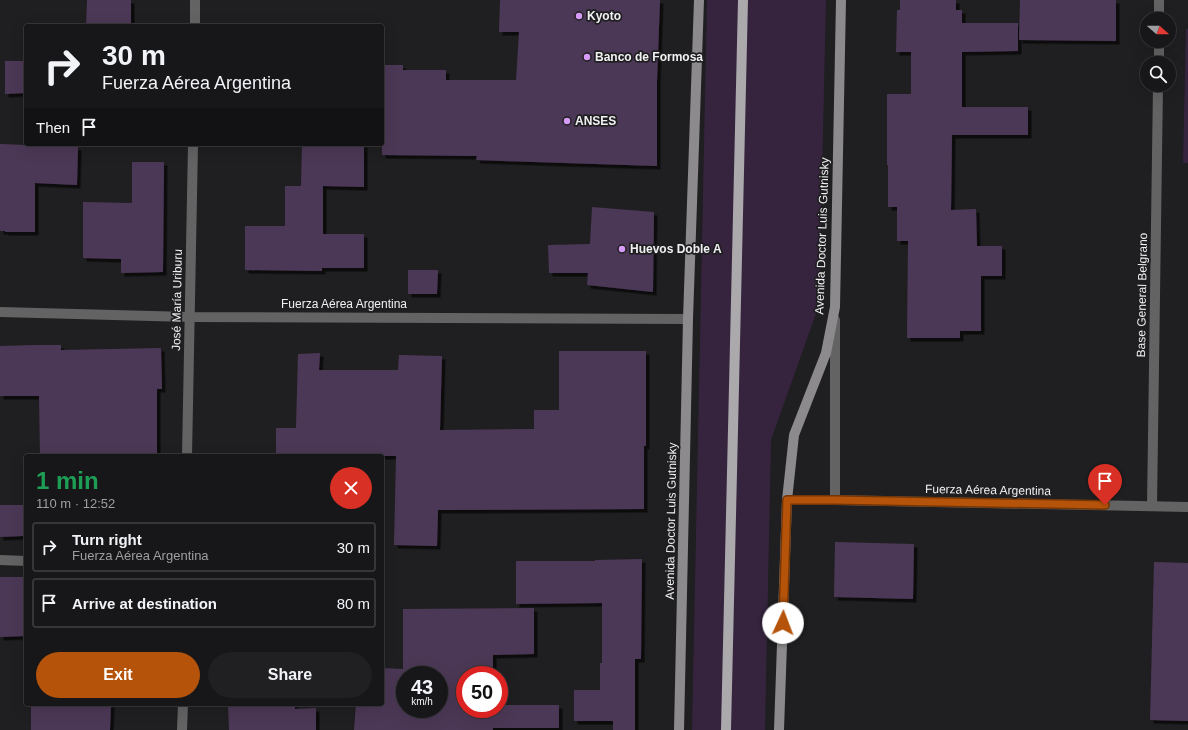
<!DOCTYPE html>
<meta charset="utf-8">
<style>
:root{--surface:#171618;--page:#201f21;--text:#f1f3f6;--muted:#9e9fa2;--line:#363537;--accent:#b45309}
body{margin:0;font-family:Helvetica,sans-serif;background:var(--page);color:var(--text);height:100vh;display:flex;flex-direction:column;font-size:15px;white-space:nowrap}
*{box-sizing:border-box;margin:0}
p{font-size:13px;color:var(--muted)}
.icon{flex:none;width:22px;height:22px;fill:none;stroke:currentColor;stroke-width:2;stroke-linecap:round;stroke-linejoin:round}
.map{position:relative;flex:1;overflow:hidden}
.sheet{position:absolute;left:24px;top:454px;width:360px;height:252px;display:flex;flex-direction:column;background:var(--surface);border-radius:4px;box-shadow:0 4px 16px #0002,0 0 0 1px var(--line)}
.sheet>*{flex:none}
.guide{position:absolute;left:24px;top:24px;width:360px;height:122px;border-radius:4px;box-shadow:0 4px 16px #0002,0 0 0 1px var(--line);background:#171618;color:var(--text);overflow:hidden}
.needle{width:26px;rotate:111deg}
.buttons{position:absolute;left:1140px;top:12px;display:grid;gap:8px}
.buttons a{display:grid;place-items:center;width:36px;height:36px;border-radius:50%;background:var(--surface);box-shadow:0 4px 16px #0002,0 0 0 1px var(--line);font-size:20px}
.speed{position:absolute;left:396px;top:666px;display:flex;gap:8px;font-size:20px;font-weight:700;text-align:center}
.speed>*{display:grid;place-content:center;width:52px;height:52px;border-radius:50%;background:var(--surface);box-shadow:0 4px 16px #0002,0 0 0 1px var(--line);line-height:1}
.speed small{font-size:10px;font-weight:400}
.speed .limit{border:6px solid #d22;background:#fff;color:#111}
.pin{position:absolute;display:grid;place-items:center;width:34px;height:34px;color:#fff;margin:-41px -17px;border-radius:50% 50% 50% 0;rotate:-45deg;box-shadow:0 0 4px #0007}
.pin .icon{rotate:45deg}
.me{position:absolute;width:44px;margin:-22px;rotate:2deg;stroke-linejoin:round;filter:drop-shadow(0 0 3px #0008)}
.turn{display:flex;align-items:center;gap:14px;height:84px;padding:0 12px;font-size:18px}
.turn .icon{width:52px;height:52px;stroke-width:2.5}
.turn b{display:block;font-size:28px;line-height:34px}
.then{display:flex;align-items:center;height:38px;padding:0 12px;background:#0003;gap:8px;font-size:15px}
.round{display:grid;place-items:center;flex:none;width:42px;height:42px;border-radius:21px;background:var(--page)}
.overview{display:flex;align-items:center;justify-content:space-between;height:68px;padding:0 12px}
h1{font-size:24px;font-weight:700;line-height:30px;color:#1e9e55}
.cta{display:flex;gap:8px;margin-top:auto;padding:8px 12px}
.cta a{flex:1;height:46px;border-radius:24px;background:var(--accent);color:#fff;font-size:16px;font-weight:700;line-height:46px;text-align:center}
.cta a+a{background:var(--page);color:var(--text)}
ul{padding:0;list-style:none}
li{display:flex;align-items:center;gap:12px;height:50px;margin:0 8px 6px;padding:0 4px;border:2px solid var(--line);border-radius:4px}
li div{flex:1}
li b{display:block;font-size:15px}
li em{font-style:normal}
.map>svg:first-child{display:block}
</style>
<div class="map">
<svg width="1188" height="730" viewBox="0 0 1188 730">
<defs>
<filter id="shadow"><feDropShadow dx="3.5" dy="3.5" stdDeviation="0" flood-color="#0009"/></filter>
</defs>
<rect width="100%" height="100%" fill="#1f1e20"/>
<!-- green -->
<g fill="#36243f">
<polygon points="707,0 826,0 819,305 771,440 765,730 692,730"/>
<polygon points="1186,29 1188,29 1188,163 1183,163"/>
</g>
<!-- building -->
<g fill="#4c3857" fill-rule="evenodd" filter="url(#shadow)">
<polygon points="87,0 131,0 131,26 86,26"/>
<polygon points="500,0 660,0 657,81 657,166 476,160 477,156 382,155 382,65 403,65 403,70 446,70 446,80 516,80 519,32 499,32"/>
<polygon points="900,0 956,0 956,10 962,10 962,23 1018,23 1018,51 962,52 962,107 1028,107 1028,135 952,135 951,210 976,209 977,246 1002,246 1002,276 981,276 981,331 960,331 960,338 907,338 908,241 897,241 897,207 888,207 888,165 887,165 887,94 911,94 911,52 896,52 897,10 900,10"/>
<polygon points="1020,0 1116,0 1116,41 1019,40"/>
<polygon points="5,61 26,61 26,93 5,94"/>
<polygon points="0,144 78,147 77,185 35,183 35,232 5,232 5,231 0,231"/>
<polygon points="302,144 364,144 364,187 323,186 323,234 364,234 364,268 322,268 322,271 245,270 245,226 285,226 285,186 301,186"/>
<polygon points="132,162 164,162 163,272 121,273 121,259 83,258 83,202 132,203"/>
<polygon points="592,207 654,212 653,292 587,285 588,273 549,273 548,245 590,244"/>
<polygon points="408,270 438,270 437,294 408,294"/>
<polygon points="34,345 61,345 61,350 161,348 162,389 157,389 157,455 40,456 39,396 0,396 0,346"/>
<polygon points="559,351 646,351 646,446 644,446 644,509 438,510 437,546 394,545 396,456 276,456 276,428 296,428 298,354 320,353 319,370 398,370 399,355 442,356 440,430 534,429 534,410 559,410"/>
<polygon points="0,505 23,505 23,536 0,537"/>
<polygon points="835,542 914,544 913,599 834,597"/>
<polygon points="642,559 641,659 635,659 635,730 613,730 613,721 574,721 574,690 600,690 600,663 602,663 602,603 516,604 516,561 595,561 595,560"/>
<polygon points="1154,562 1188,563 1188,721 1150,720"/>
<polygon points="0,577 26,577 26,636 0,637"/>
<path d="M534,608v46l-41,1v20h-28v34h34v-4h60v23h-66v2h-139l2,-26h26v-36l21,1v-60zM405,675h34v34h-34z"/>
<polygon points="31,704 111,704 110,730 31,730"/>
<polygon points="228,704 295,704 295,709 316,708 316,730 229,730"/>
</g>
<g fill="none" stroke-linecap="round" stroke-linejoin="round">
<!-- lane -->
<polyline stroke="#646364" stroke-width="10" points="0,560 26,561"/>
<!-- street -->
<g stroke="#646364" stroke-width="10">
<polyline points="1159,19 1159,0"/>
<polyline points="195,26 195,0"/>
<polyline points="1159,63 1159,41"/>
<polyline points="0,312 189,317 688,319"/>
<polyline points="835,320 835,500"/>
<polyline points="187,456 193,144"/>
<polyline points="787,500 835,500 1188,507"/>
<polyline points="1152,506 1158,85"/>
<polyline points="182,730 183,704"/>
</g>
<!-- secondary -->
<g stroke="#8c8a8c" stroke-width="10">
<polyline points="679,730 688,319 699,0"/>
<polyline points="779,730 787,500 794,435 826,353 835,307 841,0"/>
</g>
<!-- primary -->
<polyline stroke="#aba9ac" stroke-width="10" points="726,730 743,0"/>
</g>
<g fill="none" stroke-linecap="round" stroke-linejoin="round">
<!-- route casing -->
<g stroke="#753606" stroke-width="10">
<polyline id="route" points="783,623 787,500 835,500 1105,505"/>
</g>
<!-- route -->
<use href="#route" stroke="#b45309" stroke-width="7"/>
</g>
<!-- markers -->
<g fill="#d89af8" stroke="#1f1e20" stroke-width="1.5">
<circle cx="579" cy="16" r="4"/>
<circle cx="587" cy="57" r="4"/>
<circle cx="567" cy="121" r="4"/>
<circle cx="622" cy="249" r="4"/>
</g>
<g text-anchor="middle" dominant-baseline="central" stroke-width="3.5" stroke-linejoin="round" paint-order="stroke">
<!-- poi labels -->
<g font-size="12" font-weight="bold" fill="#f0eff1" stroke="#1f1e20" text-anchor="start">
<text x="587" y="16">Kyoto</text>
<text x="595" y="57">Banco de Formosa</text>
<text x="575" y="121">ANSES</text>
<text x="630" y="249">Huevos Doble A</text>
</g>
<!-- street labels -->
<g font-size="12" fill="#f0eff1" stroke="#1f1e20">
<text transform="translate(822 236) rotate(-88)">Avenida Doctor Luis Gutnisky</text>
<text transform="translate(1142 295) rotate(-89)">Base General Belgrano</text>
<text transform="translate(177 300) rotate(-89)">José María Uriburu</text>
<text x="344" y="304">Fuerza Aérea Argentina</text>
<text transform="translate(988 490) rotate(1)">Fuerza Aérea Argentina</text>
<text transform="translate(671 521) rotate(-89)">Avenida Doctor Luis Gutnisky</text>
</g>
</g>
</svg>
<div class="buttons">
<a><svg class="needle" viewBox="-14 -14 28 28"><path d="M0-13l5 13h-10z" fill="#e53935"/><path d="M0 13l5-13h-10z" fill="#9e9fa2"/></svg></a>
<a><svg class="icon" aria-label="search" viewBox="0 0 24 24"><circle cx="10" cy="10" r="6"/><path d="M15 15l6 6"/></svg></a>
</div>
<div class="speed"><div>43<small>km/h</small></div><div class="limit">50</div></div>
<div class="pin" style="left:1105px;top:505px;background:#d93025"><svg class="icon" aria-label="arrive" viewBox="0 0 24 24"><path d="M6 21V4h12l-3 4 3 4H6"/></svg></div>
<svg class="me" style="left:783px;top:623px" viewBox="-20 -20 40 40"><circle r="19" fill="#fff"/><path d="M0-13L10 11 0 6-10 11z" fill="#b45309"/></svg>
<div class="guide">
<div class="turn"><svg class="icon" aria-label="right" viewBox="0 0 24 24"><path d="M7 20v-9h11M14 6l5 5-5 5"/></svg><div><b>30 m</b>Fuerza Aérea Argentina</div></div>
<div class="then">Then<svg class="icon" aria-label="arrive" viewBox="0 0 24 24"><path d="M6 21V4h12l-3 4 3 4H6"/></svg></div>
</div>
<section class="sheet">
<div class="overview"><div><h1>1 min</h1><p>110 m · 12:52</p></div><a class="round" style="background:#d93025;color:#fff"><svg class="icon" aria-label="close" viewBox="0 0 24 24"><path d="M6 6l12 12M18 6L6 18"/></svg></a></div>
<ul>
<li><svg class="icon" aria-label="right" viewBox="0 0 24 24"><path d="M7 20v-9h11M14 6l5 5-5 5"/></svg><div><b>Turn right</b><p>Fuerza Aérea Argentina</p></div><em>30 m</em></li>
<li><svg class="icon" aria-label="arrive" viewBox="0 0 24 24"><path d="M6 21V4h12l-3 4 3 4H6"/></svg><div><b>Arrive at destination</b></div><em>80 m</em></li>
</ul>
<div class="cta"><a>Exit</a><a>Share</a></div>
</section>
</div>
